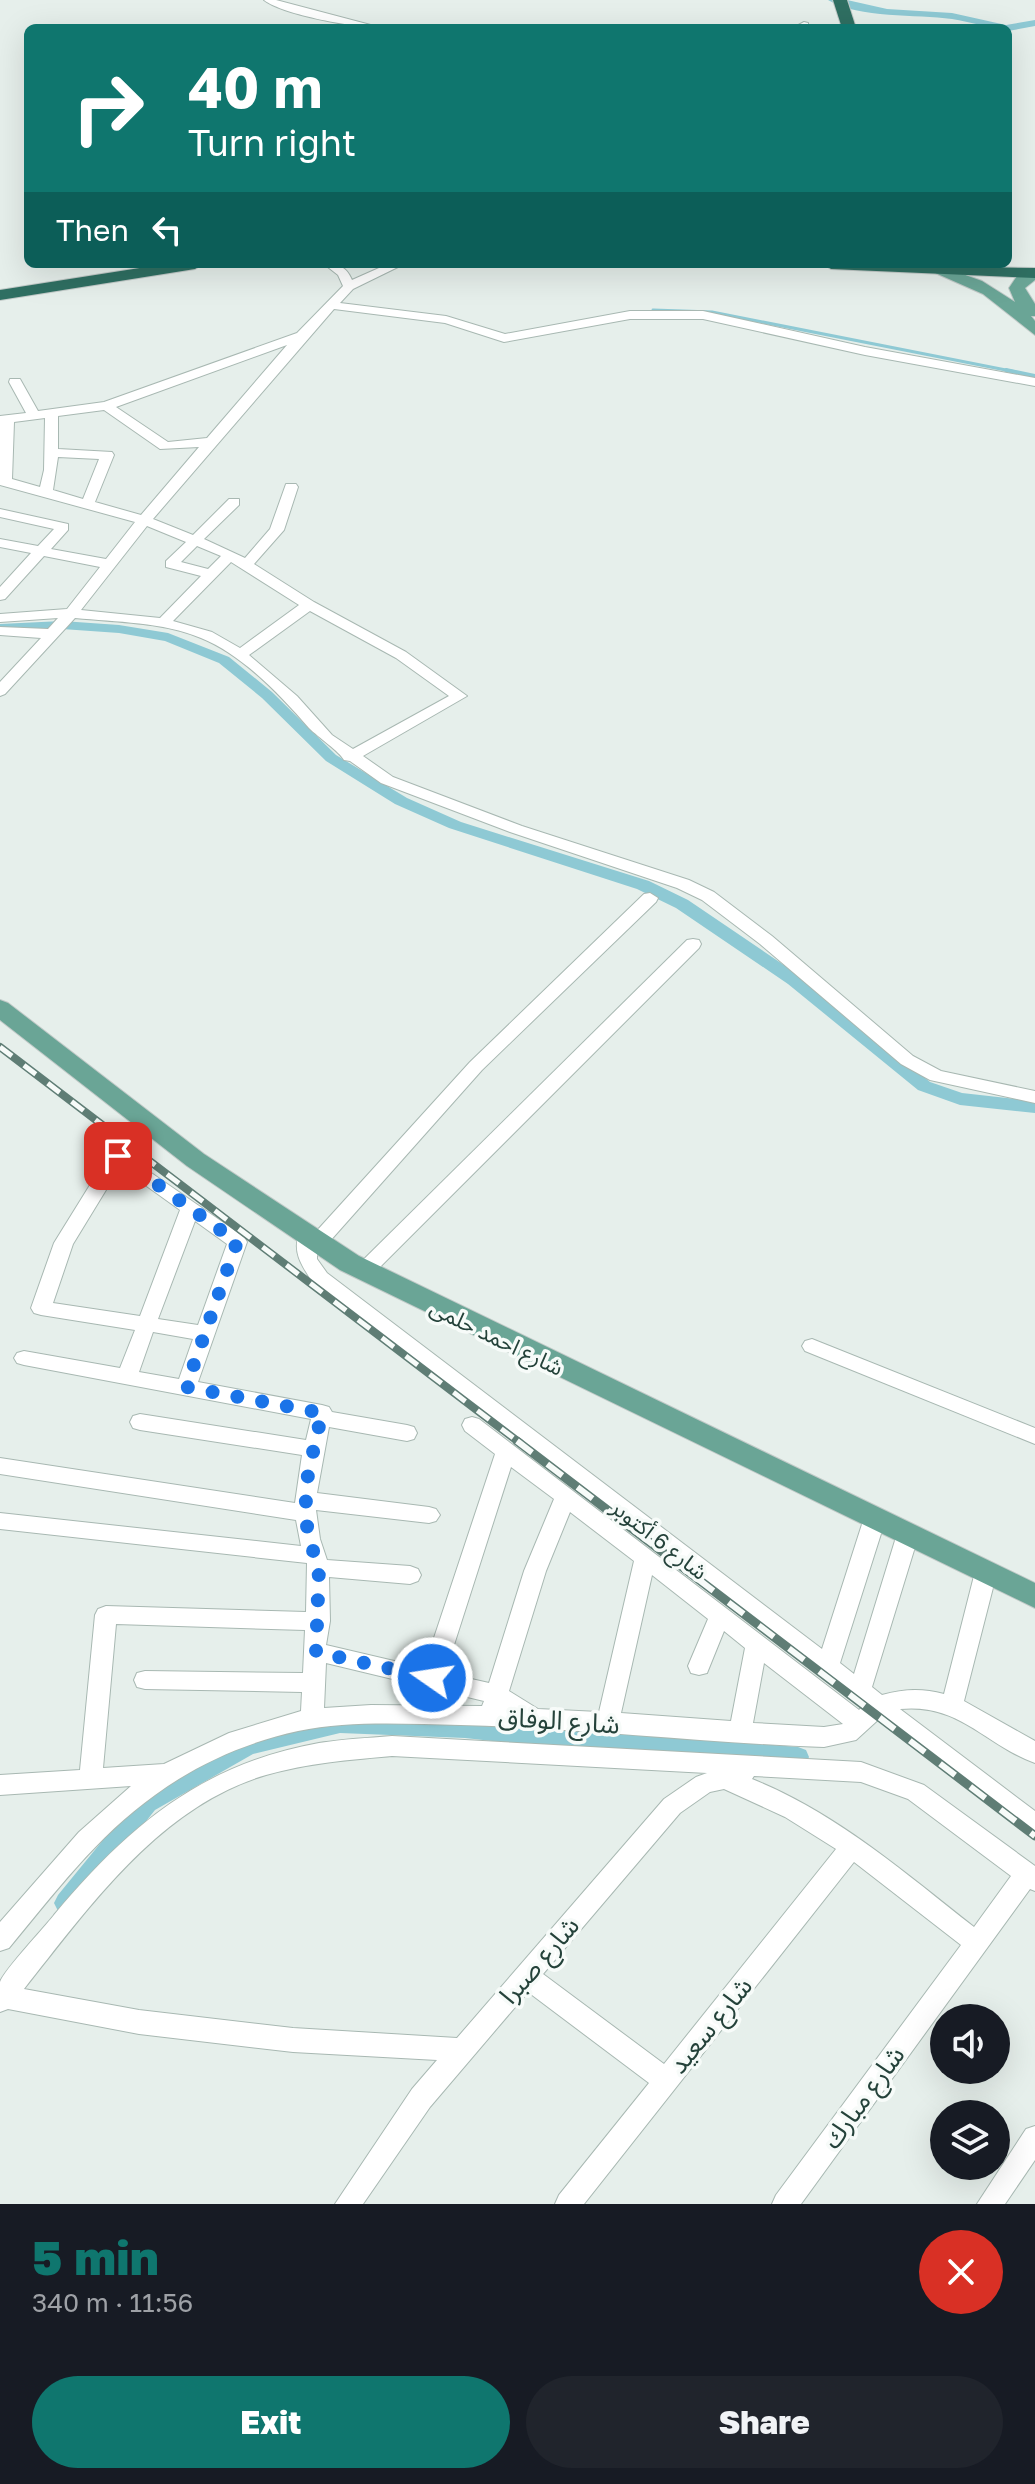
<!DOCTYPE html>
<meta charset="utf-8">
<style>
:root{--surface:#171b24;--page:#20242c;--text:#f1f3f6;--muted:#9ea1a6;--accent:#0f766e}
body{margin:0;font-family:"Golos Text","Noto Sans Arabic",sans-serif;background:var(--page);color:var(--text);height:100vh;display:flex;flex-direction:column;font-size:30px;white-space:nowrap}
*{box-sizing:border-box;margin:0}
p{font-size:26px;color:var(--muted)}
.icon{flex:none;width:44px;height:44px;fill:none;stroke:currentColor;stroke-width:2;stroke-linecap:round;stroke-linejoin:round}
.map{position:relative;height:2204px;overflow:hidden}
.drawer{display:flex;flex-direction:column;background:var(--surface);flex:1}
.drawer>*{flex:none}
.hud{position:absolute;left:24px;top:24px;width:988px;height:244px;border-radius:12px;box-shadow:0 8px 32px #0002;background:#0f766e;color:#fff;overflow:hidden}
.controls{position:absolute;left:930px;top:2004px;display:grid;gap:16px}
.controls a{display:grid;place-items:center;width:80px;height:80px;border-radius:50%;background:var(--surface);box-shadow:0 8px 32px #0002;font-size:40px}
.pin{position:absolute;display:grid;place-items:center;width:68px;height:68px;color:#fff;margin:-34px;border-radius:16px;box-shadow:0 4px 12px #0006}
.me{position:absolute;width:88px;margin:-44px;rotate:283deg;stroke-linejoin:round;filter:drop-shadow(0 0 6px #0008)}
.turn{display:flex;align-items:center;gap:28px;height:168px;padding:0 32px;font-size:36px}
.turn .icon{width:104px;height:104px;stroke-width:2.5}
.turn b{display:block;font-size:56px;line-height:68px}
.then{display:flex;align-items:center;height:76px;padding:0 32px;background:#0003;gap:16px;font-size:30px}
.round{display:grid;place-items:center;flex:none;width:84px;height:84px;border-radius:42px;background:var(--page)}
.headline{display:flex;align-items:center;justify-content:space-between;height:136px;padding:0 32px}
h1{font-size:48px;font-weight:800;line-height:60px;color:var(--accent)}
.primary-button{display:flex;gap:16px;margin-top:auto;padding:16px 32px}
.primary-button a{flex:1;height:92px;border-radius:48px;background:var(--accent);color:#fff;font-size:32px;font-weight:800;line-height:92px;text-align:center}
.primary-button a+a{background:var(--page);color:var(--text)}
.map>svg:first-child{display:block}
</style>
<div class="map">
<svg width="1035" height="2204" viewBox="0 0 1035 2204">
<rect width="100%" height="100%" fill="#e6efeb"/>
<g fill="none" stroke-linecap="round" stroke-linejoin="round">
<!-- stream-far1 -->
<polyline stroke="#8ec9d4" stroke-width="3" points="653,310 712,312 1016,372"/>
<!-- stream -->
<polyline stroke="#8ec9d4" stroke-width="4" points="1006,370 1035,376"/>
<!-- canal -->
<g fill="#8ec9d4" fill-rule="evenodd">
<path d="M828,0h19l40,9 65,4 54,12 29,-5v6l-27,5v-3c-20,0 -37,-6 -56,-9 -36,-5 -92,0 -124,-19z"/>
<polygon points="62,621 119,625 168,633 229,657 272,692 336,755 407,798 461,822 649,881 688,900 800,976 930,1082 962,1093 1035,1101 1035,1113 960,1105 918,1090 788,984 676,908 637,889 449,828 395,804 326,761 262,698 219,663 165,641 119,633 62,629 0,632 0,624"/>
<path d="M340,1713c153,6 305,23 458,34l8,3 3,7 -3,7 -8,3 -198,-14 -135,-15 -125,-5 -87,21 -98,56 -81,101 -8,3 -8,-3 -4,-8 4,-8 81,-99 101,-57z"/>
</g>
<!-- minor casing -->
<g stroke="#a8b8b2" stroke-width="2">
<g id="minor">
<path d="M264,0h12l106,28c-25,0 -99,-13 -118,-28z"/>
<polygon points="804,22 808,23 808,27 793,28"/>
<path d="M324,264c14,0 22,2 28,16l36,-16h16l-51,25 -13,14 106,13 59,18 125,-23h73l162,36 170,31v8l-170,-31 -162,-36h-73l-126,23 -59,-19 -111,-14 -181,210 40,16 36,-36h10v6l-35,34 41,19 25,-29 16,-45h10l2,3 -14,43 -30,34 60,38 92,50 61,44 -104,60 30,21 129,49 167,54 25,12 58,44 141,120 28,15 94,20v12l-105,-23 -29,-16 -141,-120 -58,-44 -25,-12 -167,-56 -129,-49 -31,-22 -6,-1c-4,-8 -26,-23 -35,-32 -29,-33 -66,-73 -108,-90 -38,-16 -85,-16 -126,-20l-70,76 -5,2v-14l41,-44 -41,-3v-8l48,2 10,-11 -58,4v-8l67,-5 33,-42 -56,-11 -39,43 -5,1v-13l31,-34 -31,-6v-8l38,7 16,-17 -54,-12v-8l68,15v6l-17,19 55,10 29,-37 -135,-37v-69l26,-3 -17,-31 1,-3h10l18,32 66,-9 193,-69 46,-47 -5,-11zM287,345l-80,93 -39,4 -52,-35zM104,410l56,39 39,-2 -58,68 -46,-13 19,-47 -2,-3 -54,-3v-33zM45,418l-1,52 -4,17 -28,-8 2,-57zM58,457l41,2 -16,40 -30,-9zM147,526l39,16 -20,19v6l35,9 -41,42 -79,-8zM197,546l24,10 -13,13 -27,-7zM231,562l68,43 -59,43 -28,-16 -39,-11zM310,611l86,47 53,38 -96,53 -21,-14 -35,-39 -48,-41z"/>
<path d="M650,893l8,5 -2,4 -174,168 -160,180 -5,1v8l10,14 495,376 42,-131 4,-6 7,-2 7,2 4,6 -46,145 14,11 43,-140 4,-6 7,-2 7,2 4,6 -47,153 10,8c22,-6 40,-7 62,-1l31,-122 3,-6 8,-3 8,3 3,6 -33,129 71,40v22c-50,-18 -75,-60 -135,-54l135,102v24l-8,-3 -148,-113 -23,21 -32,7c-122,-4 -241,-19 -363,-22 -54,-1 -110,-5 -163,6 -51,11 -101,33 -143,64 -58,41 -101,99 -146,153l-9,3v-29l79,-90 52,-46 -131,9v-20l80,-5 15,-155 3,-6 8,-3 200,6 1,-49 -307,-34v-16l301,33 -5,-26 -296,-46v-16l295,45 7,-48 -162,-25 -7,-2 -3,-6 3,-6 7,-2 166,26 5,-21 -287,-54 -7,-2 -3,-5 3,-5 7,-2 96,17 15,-38 -94,-15 -7,-2 -3,-5 23,-65 57,-92 7,-1 126,87 3,5 -49,140 124,23 7,2 3,5 75,13 7,2 3,6 -3,6 -7,2 -78,-14 -12,66 112,14 7,2 4,6 -4,6 -7,2 -113,-13 4,29 7,21 83,6 8,3 3,6 -3,6 -8,3 -81,-7 1,44 -4,24 98,23 71,-214 -30,-23 -3,-6 3,-6 7,-2 7,2 380,291 4,-4 -550,-423c-10,-16 -21,-30 -14,-49l7,-2 7,3 157,-173 174,-168zM120,1167l60,43 -40,106 -87,-13 20,-59zM195,1221l32,23 -29,81 -40,-6zM153,1332l40,7 -14,40 -40,-7zM511,1467l43,32 -30,72 -35,112 -44,-10zM570,1512l64,49 -35,151 -61,-3 -29,-18 37,-120zM652,1575l56,44 -20,47 3,7 8,2 8,-2 17,-42 21,17 -14,73 -110,-8zM116,1624l189,6 -2,43 -158,-2 -8,2 -3,7 3,7 8,2 157,3 -1,19 -72,22 -65,31 -61,4zM326,1663l158,38 -2,5 -111,-1 -47,3zM764,1663l79,61 -19,3 -71,-4z"/>
<polygon points="693,939 699,940 701,944 699,948 370,1277 356,1277 353,1272 356,1267 687,940"/>
<polygon points="812,1339 1035,1428 1035,1444 805,1351 802,1346 805,1341"/>
<path d="M392,1736l469,26 63,23 111,81v25l-5,-2 -229,315h-29l4,-9 185,-250 -107,-83 -270,342h-29l4,-9 90,-112 -121,-91 -98,115 -67,97h-28l77,-115 25,-29 -144,-8 -154,-18 -131,-25 -8,3c0,-8 0,-22 0,-30 4,-12 44,-54 54,-67 74,-89 148,-151 265,-172 24,-4 49,-5 73,-7zM392,1756l315,17 -11,4 -32,22 -207,239 -164,-10 -154,-18 -115,-21c65,-82 136,-183 242,-214 42,-12 83,-15 126,-19zM754,1776l107,6 47,17 103,77 -37,51c-70,-55 -139,-115 -222,-148zM724,1789l61,28 51,32 -172,215 -121,-90 137,-161 30,-21z"/>
<polygon points="1035,2126 1035,2160 1005,2204 977,2204 1026,2129"/>
</g>
</g>
<!-- major casing -->
<g stroke="#c2cac8" stroke-width="2">
<g id="major">
<polygon points="935,264 982,281 1015,302 1009,288 1017,276 1035,269 1035,280 1025,288 1035,304 1035,316 1031,316 1035,321 1035,335 983,294 924,268"/>
<polygon points="0,1000 8,1003 204,1154 359,1256 1035,1583 1035,1608 340,1270 187,1166 0,1020"/>
</g>
</g>
<!-- highway casing -->
<g stroke="#c2cac8" stroke-width="2">
<g id="highway">
<polygon points="833,0 847,0 856,28 842,28"/>
<polygon points="165,264 203,264 195,269 0,300 0,290"/>
<polygon points="823,264 1035,268 1035,278 831,269"/>
</g>
</g>
<!-- minor -->
<use href="#minor" fill="#fff" fill-rule="evenodd"/>
<!-- major -->
<use href="#major" fill="#6aa596" fill-rule="evenodd"/>
<!-- highway -->
<use href="#highway" fill="#2f6f62" fill-rule="evenodd"/>
<!-- rail-far1 casing -->
<g stroke="#5f7d75" stroke-width="8">
<polyline id="rail-far1" points="0,1047 520,1443"/>
</g>
<!-- rail casing -->
<g stroke="#5f7d75" stroke-width="9">
<polyline id="rail" points="517,1441 1035,1836"/>
</g>
<!-- rail-far1 -->
<use href="#rail-far1" stroke="#f7fbf9" stroke-width="5" stroke-dasharray="15" stroke-linecap="butt"/>
<!-- rail -->
<use href="#rail" stroke="#f7fbf9" stroke-width="6" stroke-dasharray="19" stroke-linecap="butt"/>
</g>
<g fill="none" stroke-linecap="round" stroke-linejoin="round">
<!-- route -->
<polyline stroke="#1a73e8" stroke-width="14" stroke-dasharray="0 25.2" points="118,1156 237,1242 186,1387 322,1413 308,1474 305,1513 309,1539 319,1568 316,1652 432,1678"/>
</g>
<g text-anchor="middle" dominant-baseline="central" stroke-width="7" stroke-linejoin="round" paint-order="stroke">
<!-- street labels -->
<g font-size="22" fill="#24423a" stroke="#f7fbf9">
<text transform="translate(497 1337) rotate(26)">شارع احمد حلمى</text>
<text transform="translate(660 1539) rotate(38)">شارع 6 أكتوبر</text>
</g>
<!-- near-street labels -->
<g font-size="26" fill="#24423a" stroke="#f7fbf9">
<text transform="translate(559 1720) rotate(4)">شارع الوفاق</text>
<text transform="translate(539 1960) rotate(-49)">شارع صبرا</text>
<text transform="translate(710 2025) rotate(-51)">شارع سعيد</text>
<text transform="translate(863 2097) rotate(-54)">شارع مبارك</text>
</g>
</g>
</svg>
<div class="controls">
<a><svg class="icon" aria-label="sound" viewBox="0 0 24 24"><path d="M4 9h4l5-4v14l-5-4H4zM17 9q2 3 0 6"/></svg></a>
<a><svg class="icon" aria-label="layers" viewBox="0 0 24 24"><path d="M12 4l9 5-9 5-9-5zM3 14l9 5 9-5"/></svg></a>
</div>
<div class="pin" style="left:118px;top:1156px;background:#d93025"><svg class="icon" aria-label="arrive" viewBox="0 0 24 24"><path d="M6 21V4h12l-3 4 3 4H6"/></svg></div>
<svg class="me" style="left:432px;top:1678px" viewBox="-20 -20 40 40"><circle r="17" fill="#1a73e8" stroke="#fff" stroke-width="3"/><path d="M0-11L8 9 0 5-8 9z" fill="#fff"/></svg>
<div class="hud">
<div class="turn"><svg class="icon" aria-label="right" viewBox="0 0 24 24"><path d="M7 20v-9h11M14 6l5 5-5 5"/></svg><div><b>40 m</b>Turn right</div></div>
<div class="then">Then<svg class="icon" aria-label="left" viewBox="0 0 24 24"><path d="M17 20v-9H6M10 6l-5 5 5 5"/></svg></div>
</div>
</div>
<section class="drawer">
<div class="headline"><div><h1>5 min</h1><p>340 m · 11:56</p></div><a class="round" style="background:#d93025;color:#fff"><svg class="icon" aria-label="close" viewBox="0 0 24 24"><path d="M6 6l12 12M18 6L6 18"/></svg></a></div>
<div class="primary-button"><a>Exit</a><a>Share</a></div>
</section>
